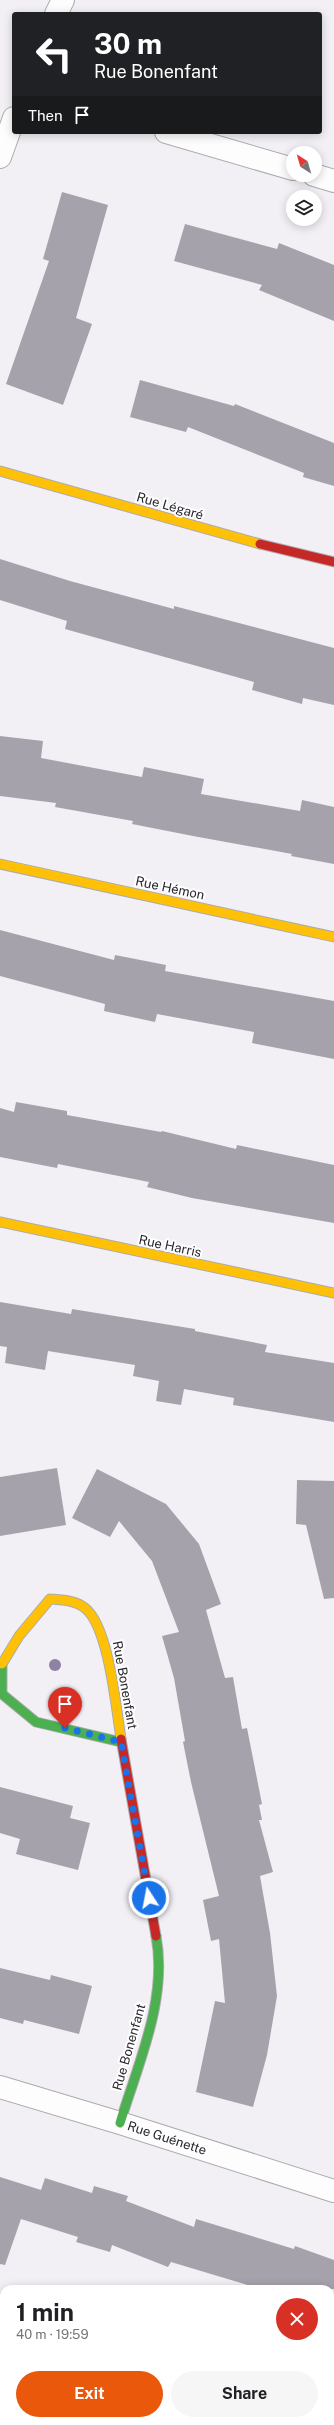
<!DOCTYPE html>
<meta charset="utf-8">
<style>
:root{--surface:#fff;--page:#f6f6f6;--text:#202124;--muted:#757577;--accent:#ea580c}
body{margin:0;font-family:"Public Sans",sans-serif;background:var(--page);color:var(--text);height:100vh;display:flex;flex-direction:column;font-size:15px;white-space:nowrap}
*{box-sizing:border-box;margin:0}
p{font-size:13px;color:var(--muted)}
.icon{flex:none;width:22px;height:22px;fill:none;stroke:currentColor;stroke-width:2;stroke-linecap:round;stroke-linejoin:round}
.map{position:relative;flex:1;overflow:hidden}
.side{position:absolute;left:0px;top:2285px;width:334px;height:140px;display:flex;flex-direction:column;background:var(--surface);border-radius:12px 12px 0 0;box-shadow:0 2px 10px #0003}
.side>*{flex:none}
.banner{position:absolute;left:12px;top:12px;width:310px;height:122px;border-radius:4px;box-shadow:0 2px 10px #0003;background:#202124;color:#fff;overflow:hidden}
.needle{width:26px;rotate:323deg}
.controls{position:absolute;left:286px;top:146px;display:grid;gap:8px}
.controls a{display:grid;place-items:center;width:36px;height:36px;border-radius:50%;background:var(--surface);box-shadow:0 2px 10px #0003;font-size:20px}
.pin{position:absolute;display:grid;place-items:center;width:34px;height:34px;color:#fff;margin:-41px -17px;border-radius:50% 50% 50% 0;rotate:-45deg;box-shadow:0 0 4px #0007}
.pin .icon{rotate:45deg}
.me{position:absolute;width:44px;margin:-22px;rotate:349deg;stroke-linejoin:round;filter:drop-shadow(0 0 3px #0008)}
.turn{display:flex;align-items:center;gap:14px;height:84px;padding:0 16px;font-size:18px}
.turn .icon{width:52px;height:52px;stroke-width:2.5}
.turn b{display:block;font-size:28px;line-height:34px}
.then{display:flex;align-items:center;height:38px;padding:0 16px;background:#0003;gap:8px;font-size:15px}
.round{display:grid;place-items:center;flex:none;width:42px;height:42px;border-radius:21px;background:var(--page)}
.summary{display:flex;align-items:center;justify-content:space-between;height:68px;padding:0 16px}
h1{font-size:24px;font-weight:700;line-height:30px}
.cta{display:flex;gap:8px;margin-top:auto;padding:8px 16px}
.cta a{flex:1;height:46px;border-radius:24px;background:var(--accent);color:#fff;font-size:16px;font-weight:700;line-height:46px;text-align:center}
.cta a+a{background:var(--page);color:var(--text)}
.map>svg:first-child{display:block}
</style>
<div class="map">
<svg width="334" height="2425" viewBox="0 0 334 2425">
<rect width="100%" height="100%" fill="#f2f0f4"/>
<!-- building -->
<g fill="#a6a2ac">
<polygon points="62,192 108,205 76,318 92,324 63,405 6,384 49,261 43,259"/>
<polygon points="185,224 277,249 279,243 334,265 334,321 259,290 262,285 174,261"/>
<polygon points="140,380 234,406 235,404 334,443 334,486 303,477 304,473 188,427 186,432 130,417"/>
<polygon points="0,559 70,581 174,609 174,606 334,648 334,705 303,698 302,704 252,690 254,682 65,629 67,621 0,600"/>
<polygon points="0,736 43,741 41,758 142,777 144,767 204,779 201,794 300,811 302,800 334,807 334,864 291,856 292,854 193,836 132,824 133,821 55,807 56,803 0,796"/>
<polygon points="0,930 114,960 115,955 166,965 165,971 334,1001 334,1059 252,1043 254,1032 157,1014 155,1022 104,1011 105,1004 0,976"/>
<polygon points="16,1102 67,1111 67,1115 161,1132 162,1131 236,1149 237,1145 334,1165 334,1223 192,1198 147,1187 149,1182 58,1164 57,1168 0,1157 0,1108 14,1112"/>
<polygon points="0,1302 71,1314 72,1309 195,1329 195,1331 267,1345 265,1352 334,1363 334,1422 233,1405 234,1398 184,1389 181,1405 156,1401 159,1381 133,1376 135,1365 48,1351 45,1370 5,1363 7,1347 0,1346"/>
<polygon points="57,1468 66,1525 0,1536 0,1477"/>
<polygon points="97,1469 166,1504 199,1544 221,1604 206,1610 225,1678 233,1677 242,1729 247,1728 262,1804 259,1805 262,1820 259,1820 273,1872 260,1876 270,1933 277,1996 267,2055 253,2107 196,2092 215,2001 225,2003 219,1939 211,1941 203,1900 219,1896 191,1782 183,1742 185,1741 174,1678 162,1636 179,1632 152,1561 119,1521 110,1537 72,1518"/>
<polygon points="297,1480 334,1481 334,1598 324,1599 306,1525 296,1524"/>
<polygon points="0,1787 73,1806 70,1818 90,1823 78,1870 16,1854 20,1839 0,1833"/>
<polygon points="0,1968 50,1980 51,1975 92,1986 79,2034 24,2020 23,2024 0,2018"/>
<polygon points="0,2177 41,2190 45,2178 92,2193 94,2186 128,2196 126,2201 194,2227 196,2219 294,2249 295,2246 334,2260 334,2289 261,2289 171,2262 168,2267 112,2245 110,2252 76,2242 78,2237 21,2219 5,2265 0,2264"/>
</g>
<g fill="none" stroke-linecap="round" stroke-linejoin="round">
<!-- street casing -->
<g stroke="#acabae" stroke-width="24">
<g id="street">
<polyline points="56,14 63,0"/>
<polyline points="166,132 293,169"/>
<polyline points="0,157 14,118"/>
<polyline points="314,175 334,181"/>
<polyline points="0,2087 120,2123 334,2191"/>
</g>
</g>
<!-- fast casing -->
<g stroke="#acabae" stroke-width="11">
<g id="fast">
<polyline points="2,1664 2,1694 36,1722 121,1742"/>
<path d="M120,2123c18,-59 48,-124 36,-187"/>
</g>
</g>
<!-- slow casing -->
<g stroke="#acabae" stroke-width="11">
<g id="slow">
<polyline points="0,471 260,544"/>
<polyline points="0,864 334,937"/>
<polyline points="0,1222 334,1293"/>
<path d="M2,1664l17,-28 31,-37c12,1 25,1 35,9 24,19 31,100 36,131"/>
</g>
</g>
<!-- jam casing -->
<g stroke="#acabae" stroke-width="11">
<g id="jam">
<polyline points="260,544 334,562"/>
<polyline points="121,1739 156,1936"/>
</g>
</g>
<!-- street -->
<use href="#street" stroke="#fdfdfd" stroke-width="22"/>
<!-- fast -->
<use href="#fast" stroke="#4caf50" stroke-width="9"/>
<!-- slow -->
<use href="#slow" stroke="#ffc107" stroke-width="9"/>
<!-- jam -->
<use href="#jam" stroke="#c62828" stroke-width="9"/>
</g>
<!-- trees -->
<circle fill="#8e81a4" cx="55" cy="1665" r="6"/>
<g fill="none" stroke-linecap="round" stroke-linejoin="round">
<!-- route -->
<polyline stroke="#1a73e8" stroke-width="7" stroke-dasharray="0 12.6" points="65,1728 121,1742 149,1898"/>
</g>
<g text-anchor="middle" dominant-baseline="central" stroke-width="4" stroke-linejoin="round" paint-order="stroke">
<!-- street labels -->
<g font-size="13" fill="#28272a" stroke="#fefdff">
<text transform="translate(170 506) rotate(16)">Rue Légaré</text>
<text transform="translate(170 888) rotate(12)">Rue Hémon</text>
<text transform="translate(170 1246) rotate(12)">Rue Harris</text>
<text transform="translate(125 1685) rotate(80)">Rue Bonenfant</text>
<text transform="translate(129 2047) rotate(-74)">Rue Bonenfant</text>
<text transform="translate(167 2138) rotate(18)">Rue Guénette</text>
</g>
</g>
</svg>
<div class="controls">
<a><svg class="needle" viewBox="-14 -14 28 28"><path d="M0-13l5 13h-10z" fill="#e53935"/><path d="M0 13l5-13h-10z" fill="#757577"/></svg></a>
<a><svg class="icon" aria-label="layers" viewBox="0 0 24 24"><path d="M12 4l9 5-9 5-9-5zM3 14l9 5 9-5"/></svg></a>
</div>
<div class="pin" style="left:65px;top:1728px;background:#d93025"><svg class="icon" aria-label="arrive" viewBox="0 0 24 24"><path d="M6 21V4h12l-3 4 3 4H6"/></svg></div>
<svg class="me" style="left:149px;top:1898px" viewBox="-20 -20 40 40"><circle r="17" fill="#1a73e8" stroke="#fff" stroke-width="3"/><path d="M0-11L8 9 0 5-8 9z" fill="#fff"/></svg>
<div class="banner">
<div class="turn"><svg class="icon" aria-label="left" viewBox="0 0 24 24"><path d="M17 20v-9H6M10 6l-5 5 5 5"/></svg><div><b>30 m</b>Rue Bonenfant</div></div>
<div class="then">Then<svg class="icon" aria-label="arrive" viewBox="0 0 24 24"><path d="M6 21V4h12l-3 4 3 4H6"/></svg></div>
</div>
<section class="side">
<div class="summary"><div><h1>1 min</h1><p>40 m · 19:59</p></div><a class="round" style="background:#d93025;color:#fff"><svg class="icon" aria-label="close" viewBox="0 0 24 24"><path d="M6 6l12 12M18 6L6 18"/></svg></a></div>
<div class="cta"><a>Exit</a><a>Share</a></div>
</section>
</div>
